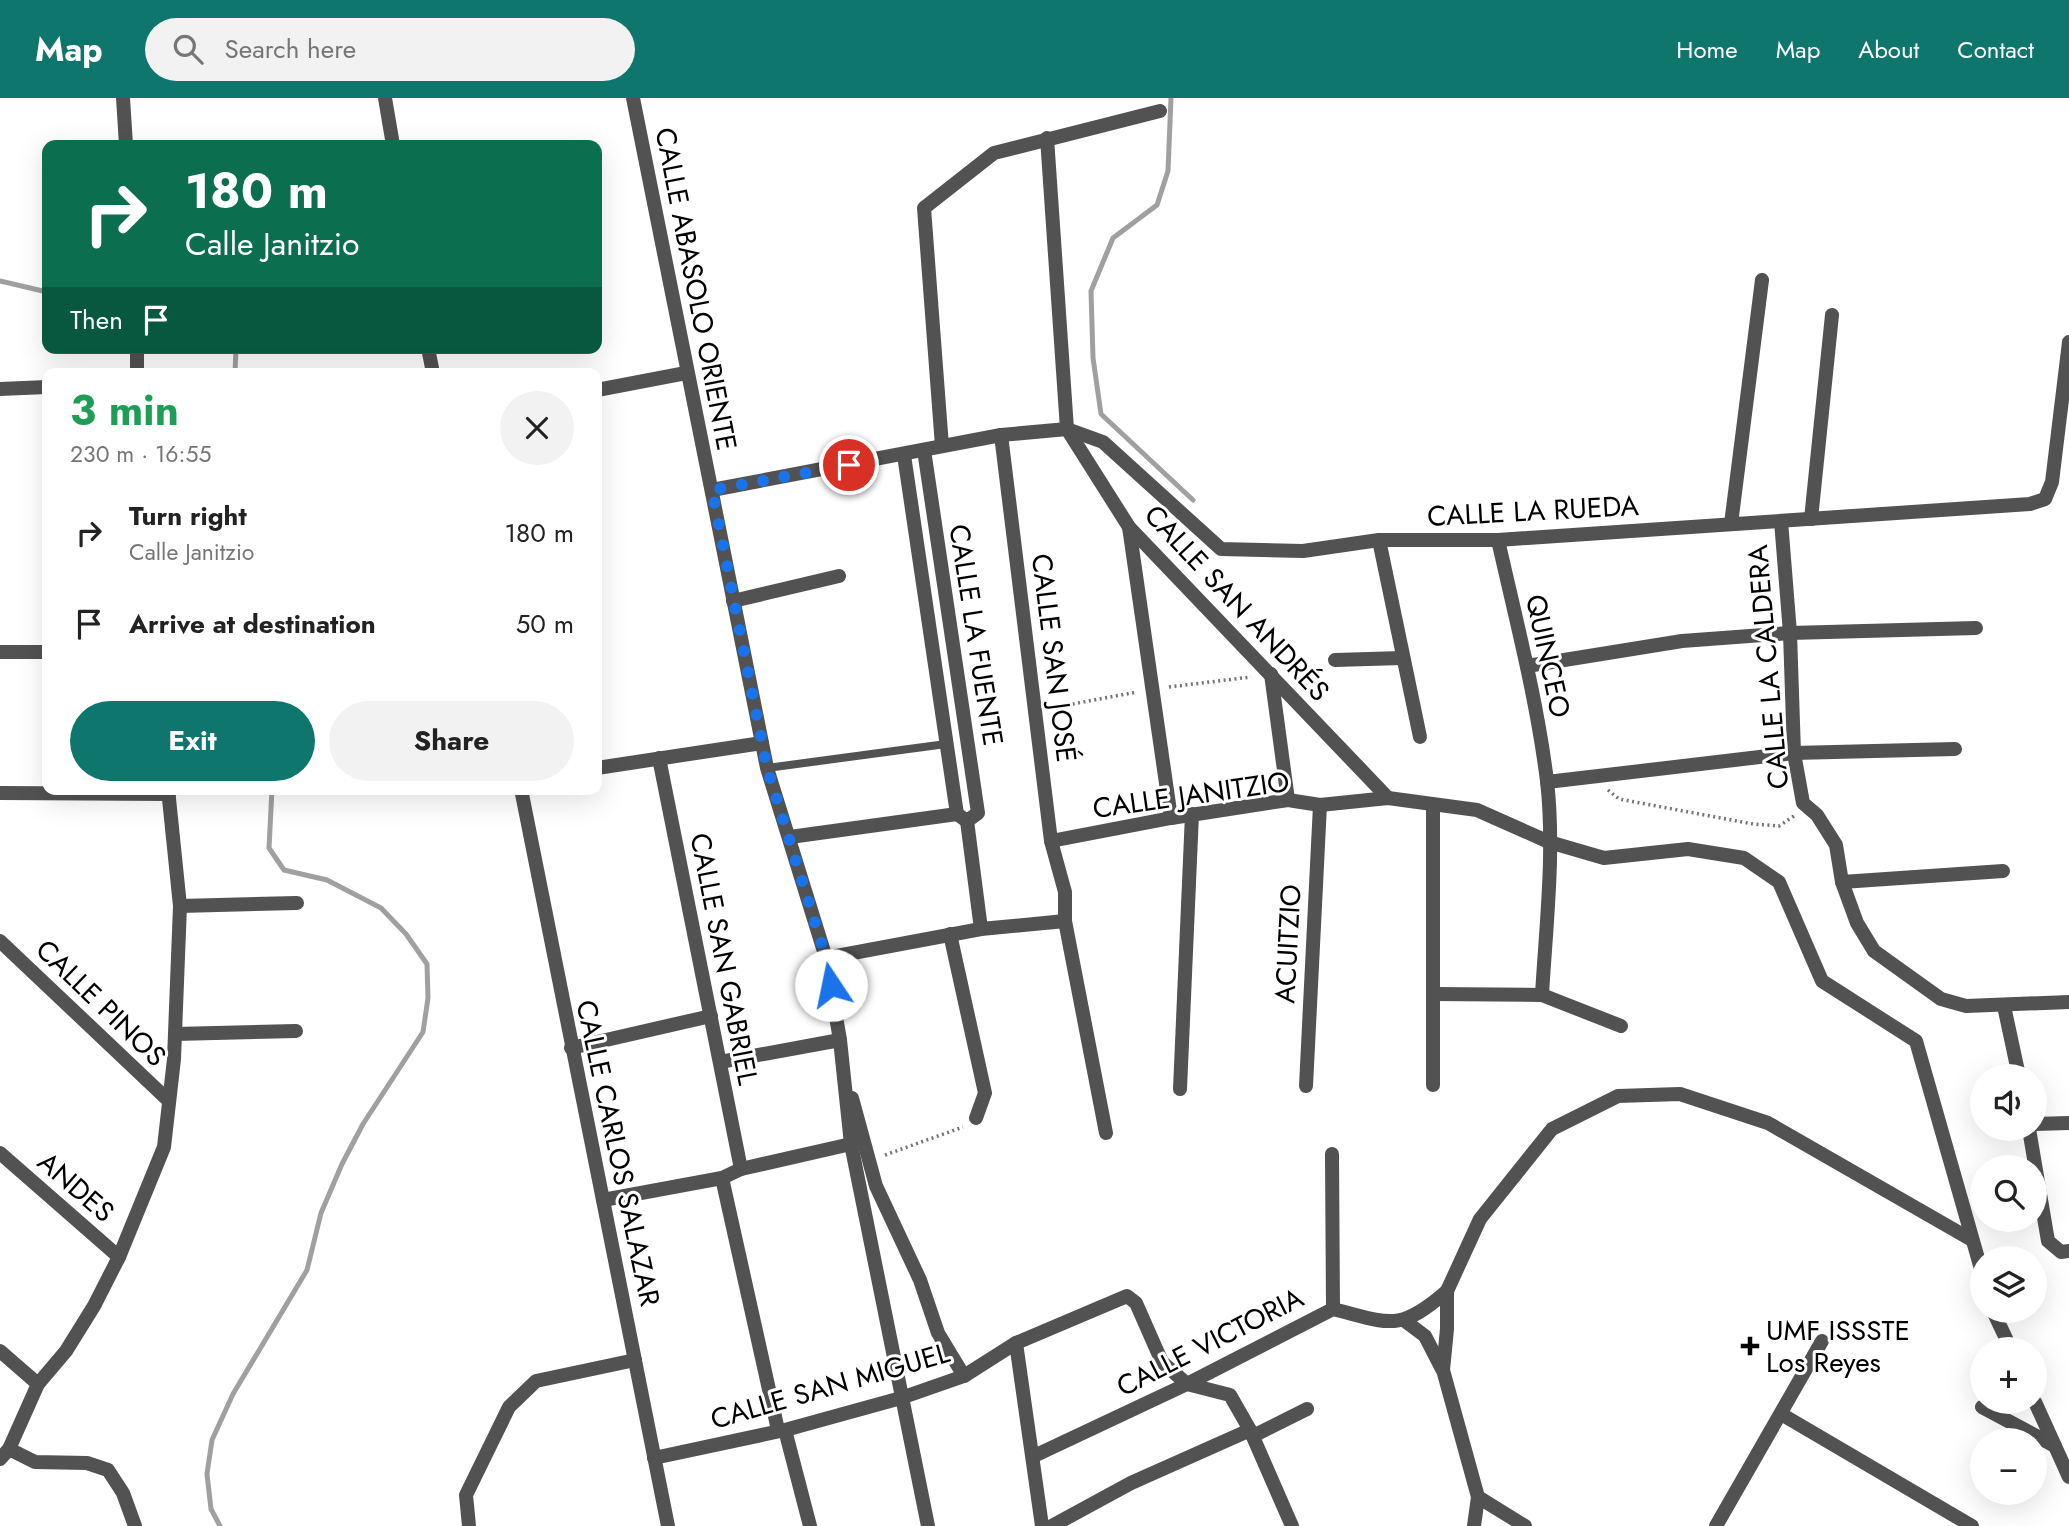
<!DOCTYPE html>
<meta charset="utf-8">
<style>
:root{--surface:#fff;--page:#f2f2f2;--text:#222;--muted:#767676;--accent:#0f766e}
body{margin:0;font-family:Jost,sans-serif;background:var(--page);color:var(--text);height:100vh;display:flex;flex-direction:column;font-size:26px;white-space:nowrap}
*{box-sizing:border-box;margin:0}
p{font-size:23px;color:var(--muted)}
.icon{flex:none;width:38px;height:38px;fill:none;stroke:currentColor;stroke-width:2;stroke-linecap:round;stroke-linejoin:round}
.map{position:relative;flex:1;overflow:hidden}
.sheet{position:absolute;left:42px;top:270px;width:560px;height:427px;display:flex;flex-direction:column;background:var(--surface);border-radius:14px;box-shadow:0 7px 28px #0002}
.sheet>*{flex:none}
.banner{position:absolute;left:42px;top:42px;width:560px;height:214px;border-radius:14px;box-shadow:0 7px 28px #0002;background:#0b6e4f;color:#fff;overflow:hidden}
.tools{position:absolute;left:1970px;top:966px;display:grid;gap:14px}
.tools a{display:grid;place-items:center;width:77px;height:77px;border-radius:50%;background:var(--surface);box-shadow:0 7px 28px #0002;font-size:35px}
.pin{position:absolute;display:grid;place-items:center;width:60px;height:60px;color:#fff;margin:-30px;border:4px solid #fff;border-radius:50%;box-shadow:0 2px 7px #0007}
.me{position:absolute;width:77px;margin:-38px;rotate:349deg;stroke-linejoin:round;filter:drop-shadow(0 0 5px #0008)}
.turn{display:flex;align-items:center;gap:24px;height:147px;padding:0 28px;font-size:32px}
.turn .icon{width:91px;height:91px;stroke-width:2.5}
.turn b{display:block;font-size:49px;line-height:60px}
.then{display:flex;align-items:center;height:66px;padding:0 28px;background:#0003;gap:14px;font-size:26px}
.round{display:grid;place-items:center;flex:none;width:74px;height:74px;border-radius:37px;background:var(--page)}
.summary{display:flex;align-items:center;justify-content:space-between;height:119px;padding:0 28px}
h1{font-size:42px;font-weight:700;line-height:52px;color:#1e9e55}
.primary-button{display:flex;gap:14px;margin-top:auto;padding:14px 28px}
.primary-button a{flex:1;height:80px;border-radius:42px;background:var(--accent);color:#fff;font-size:28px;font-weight:700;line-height:80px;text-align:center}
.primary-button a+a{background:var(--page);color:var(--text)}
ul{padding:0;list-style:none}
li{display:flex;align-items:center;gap:21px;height:91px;padding:0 28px}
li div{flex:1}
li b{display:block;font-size:26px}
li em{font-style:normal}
header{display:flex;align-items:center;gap:42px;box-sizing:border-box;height:98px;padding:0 35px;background:var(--accent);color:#fff}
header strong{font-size:33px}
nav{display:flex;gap:38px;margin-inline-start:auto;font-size:24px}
.search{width:490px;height:63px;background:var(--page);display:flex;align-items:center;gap:18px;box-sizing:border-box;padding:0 24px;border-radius:38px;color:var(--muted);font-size:26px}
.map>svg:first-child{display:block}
</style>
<header>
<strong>Map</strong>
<div class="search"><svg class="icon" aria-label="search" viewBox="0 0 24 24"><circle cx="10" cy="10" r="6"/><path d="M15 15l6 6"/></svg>Search here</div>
<nav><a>Home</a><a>Map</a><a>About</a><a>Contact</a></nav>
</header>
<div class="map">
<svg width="2069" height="1428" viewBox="0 0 2069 1428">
<rect width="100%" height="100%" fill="#fff"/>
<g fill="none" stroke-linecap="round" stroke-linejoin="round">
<!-- stream -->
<g stroke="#a0a0a0" stroke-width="5">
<polyline points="1171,0 1168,73 1157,107 1113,140 1091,193 1093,260 1101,316 1193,402"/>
<polyline points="0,183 47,194"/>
<polyline points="235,275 236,250"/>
<polyline points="220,1428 211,1411 207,1376 212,1342 233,1296 307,1172 321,1115 342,1066 363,1026 423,934 428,900 427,866 406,836 381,810 327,782 284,772 269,750 272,691"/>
</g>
<!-- path -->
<g stroke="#747474" stroke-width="3.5" stroke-dasharray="2 3.5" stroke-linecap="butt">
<polyline points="1169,589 1251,579"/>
<polyline points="1051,610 1137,594"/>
<polyline points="1608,692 1619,701 1753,726 1779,728 1794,718"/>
<polyline points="885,1057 963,1029"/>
</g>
<!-- service -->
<polyline stroke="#525252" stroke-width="8" points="767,670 946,646"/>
<!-- minor -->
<g stroke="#525252" stroke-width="14">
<polyline points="123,0 126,47"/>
<polyline points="385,0 393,47"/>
<polyline points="633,0 767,670 826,860 840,942 851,1046 928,1428"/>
<polyline points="1047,40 1067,331 1129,429 1388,700"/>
<polyline points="428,250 433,275"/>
<polyline points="137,275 137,250"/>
<polyline points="0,291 47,289"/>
<polyline points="597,292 686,275"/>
<polyline points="1001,337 1051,743 1065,794 1065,823 1106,1035"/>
<polyline points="942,348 924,110 994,55 1160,13"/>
<polyline points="904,357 957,716"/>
<polyline points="712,392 1001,337 1067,331 1103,344 1221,451 1303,453 1379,442 1498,442 2030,406 2045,401 2052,384 2069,244"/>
<polyline points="1811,421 1832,217"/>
<polyline points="1781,423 1790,535 1794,655 1803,705 1817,717 1836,747 1842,784 1857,825 1874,853 1941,901 1966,908 2069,904"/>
<polyline points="1731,426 1762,182"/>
<polyline points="1129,429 1171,720"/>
<polyline points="1379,442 1420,639"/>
<path d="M1498,442c18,80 39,160 49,241 8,70 -1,144 -5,214"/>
<polyline points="733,503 839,478"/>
<polyline points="0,554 47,554"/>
<polyline points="1335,562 1402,560"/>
<polyline points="1527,568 1682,543 1790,535 1976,530"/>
<polyline points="1271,576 1288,702"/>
<polyline points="659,660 741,1071"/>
<polyline points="597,670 762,645"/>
<polyline points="1547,684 1794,655 1955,651"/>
<polyline points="521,691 668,1428"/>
<polyline points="0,695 169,696"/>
<polyline points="967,723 981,831"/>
<polyline points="790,739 957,716 967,723 978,715 924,352"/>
<polyline points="1051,743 1171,720 1288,702 1320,707 1388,700 1477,712 1549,744 1604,760 1688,751 1744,760 1779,784 1822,883 1916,943 1983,1178"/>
<polyline points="1842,784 2003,773"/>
<polyline points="180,808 297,805"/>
<polyline points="950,836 985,995 976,1020"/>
<polyline points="0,843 169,1003"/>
<polyline points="826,860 981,831 1065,823"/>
<polyline points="1433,896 1542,897 1621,928"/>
<polyline points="2004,908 2019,978"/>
<polyline points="175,936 296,933"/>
<polyline points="571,950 711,918"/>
<polyline points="720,964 840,942"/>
<polyline points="1433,987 1433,708"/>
<polyline points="1306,988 1320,707"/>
<polyline points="1180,991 1192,716"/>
<polyline points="852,1000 876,1088 920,1182 938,1235 964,1278"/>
<polyline points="2035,1026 2069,1025"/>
<polyline points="2029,1031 2048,1143 2061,1154 2069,1153"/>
<polyline points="0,1055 119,1159"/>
<polyline points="1332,1056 1333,1211"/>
<polyline points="722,1080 778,1332"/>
<polyline points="603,1102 722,1080 741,1071 851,1046"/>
<polyline points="1993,1213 2011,1251"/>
<polyline points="1405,1223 1425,1238 1442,1271"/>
<polyline points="1016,1245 1042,1428"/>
<polyline points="0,1253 38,1286"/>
<polyline points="2035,1304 2069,1379"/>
<polyline points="1982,1309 2055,1348"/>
<polyline points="1781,1316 1972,1428"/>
<polyline points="785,1332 810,1428"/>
<polyline points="1253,1338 1307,1311"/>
<polyline points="9,1351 35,1364 87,1365 108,1372 123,1395 135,1428"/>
<path d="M1034,1358l153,-72 146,-75c56,14 66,24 114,-18"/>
<polyline points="654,1360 785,1332 901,1300 964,1278 1016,1245 1127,1198 1136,1205 1162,1264 1187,1286 1230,1297 1250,1332 1292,1428"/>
<polyline points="0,1361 9,1351 38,1286 66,1253 94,1208 119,1159 164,1049 174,961 180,808 168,691"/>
<polyline points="1478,1399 1525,1428"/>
<polyline points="469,1428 466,1397 509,1309 536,1283 635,1262"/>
<polyline points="1052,1428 1131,1385 1250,1332"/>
<polyline points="1474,1428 1478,1399 1443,1272 1447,1231 1447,1193 1480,1121 1552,1031 1618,998 1680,996 1768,1025 1972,1142"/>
<polyline points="1716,1428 1822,1243"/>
</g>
</g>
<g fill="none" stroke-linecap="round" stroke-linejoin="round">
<!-- route -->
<polyline stroke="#1a73e8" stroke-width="12" stroke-dasharray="0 21.6" points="831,887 826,860 767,670 712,392 849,367"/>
</g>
<!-- markers -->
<path fill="#000" stroke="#fff" stroke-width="2.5" d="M1746.5 1237.5h7v7h7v7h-7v7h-7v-7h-7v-7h7z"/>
<g text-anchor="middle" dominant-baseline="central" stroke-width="6" stroke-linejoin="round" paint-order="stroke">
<!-- street labels -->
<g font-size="28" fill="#000" stroke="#fff">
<text transform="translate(696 191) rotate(79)">CALLE ABASOLO ORIENTE</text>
<text transform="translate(1533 413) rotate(-3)">CALLE LA RUEDA</text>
<text transform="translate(1237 505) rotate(47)">CALLE SAN ANDRÉS</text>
<text transform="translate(976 537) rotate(81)">CALLE LA FUENTE</text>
<text transform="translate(1548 558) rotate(78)">QUINCEO</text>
<text transform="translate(1054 560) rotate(83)">CALLE SAN JOSÉ</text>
<text transform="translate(1768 569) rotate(-95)">CALLE LA CALDERA</text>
<text transform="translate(1191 697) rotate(-8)">CALLE JANITZIO</text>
<text transform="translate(1288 846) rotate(-87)">ACUITZIO</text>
<text transform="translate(724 861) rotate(79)">CALLE SAN GABRIEL</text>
<text transform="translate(101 905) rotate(44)">CALLE PINOS</text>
<text transform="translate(618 1055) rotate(78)">CALLE CARLOS SALAZAR</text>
<text transform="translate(76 1089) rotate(41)">ANDES</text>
<text transform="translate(1210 1244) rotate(-27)">CALLE VICTORIA</text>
<text transform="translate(830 1288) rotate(-16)">CALLE SAN MIGUEL</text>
</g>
<!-- poi labels -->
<g font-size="28" fill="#000" stroke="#fff" text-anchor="start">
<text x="1766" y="1232">UMF ISSSTE<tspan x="1766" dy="32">Los Reyes</tspan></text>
</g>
</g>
</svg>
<div class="tools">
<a><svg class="icon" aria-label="sound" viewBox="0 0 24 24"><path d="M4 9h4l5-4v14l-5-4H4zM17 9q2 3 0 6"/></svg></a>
<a><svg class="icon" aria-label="search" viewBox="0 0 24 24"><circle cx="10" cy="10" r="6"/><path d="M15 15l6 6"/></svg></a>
<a><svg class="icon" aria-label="layers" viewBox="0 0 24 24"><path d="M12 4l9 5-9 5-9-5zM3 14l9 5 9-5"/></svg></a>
<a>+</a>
<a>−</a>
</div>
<div class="pin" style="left:849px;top:367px;background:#d93025"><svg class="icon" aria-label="arrive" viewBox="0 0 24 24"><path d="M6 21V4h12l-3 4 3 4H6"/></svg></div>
<svg class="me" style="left:831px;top:887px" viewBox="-20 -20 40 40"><circle r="19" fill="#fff"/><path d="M0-13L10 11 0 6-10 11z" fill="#1a73e8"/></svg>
<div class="banner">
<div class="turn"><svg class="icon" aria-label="right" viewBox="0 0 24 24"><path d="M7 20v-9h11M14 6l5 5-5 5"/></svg><div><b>180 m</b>Calle Janitzio</div></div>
<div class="then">Then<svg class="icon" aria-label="arrive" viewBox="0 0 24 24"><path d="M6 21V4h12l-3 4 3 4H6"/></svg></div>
</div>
<section class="sheet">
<div class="summary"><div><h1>3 min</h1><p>230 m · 16:55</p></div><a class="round"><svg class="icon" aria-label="close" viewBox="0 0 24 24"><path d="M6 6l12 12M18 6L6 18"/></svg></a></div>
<ul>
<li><svg class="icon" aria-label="right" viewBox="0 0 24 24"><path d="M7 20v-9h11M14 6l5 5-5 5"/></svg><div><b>Turn right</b><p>Calle Janitzio</p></div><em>180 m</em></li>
<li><svg class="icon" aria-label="arrive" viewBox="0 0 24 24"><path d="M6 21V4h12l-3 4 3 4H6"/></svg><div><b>Arrive at destination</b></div><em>50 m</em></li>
</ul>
<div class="primary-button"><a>Exit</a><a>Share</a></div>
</section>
</div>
